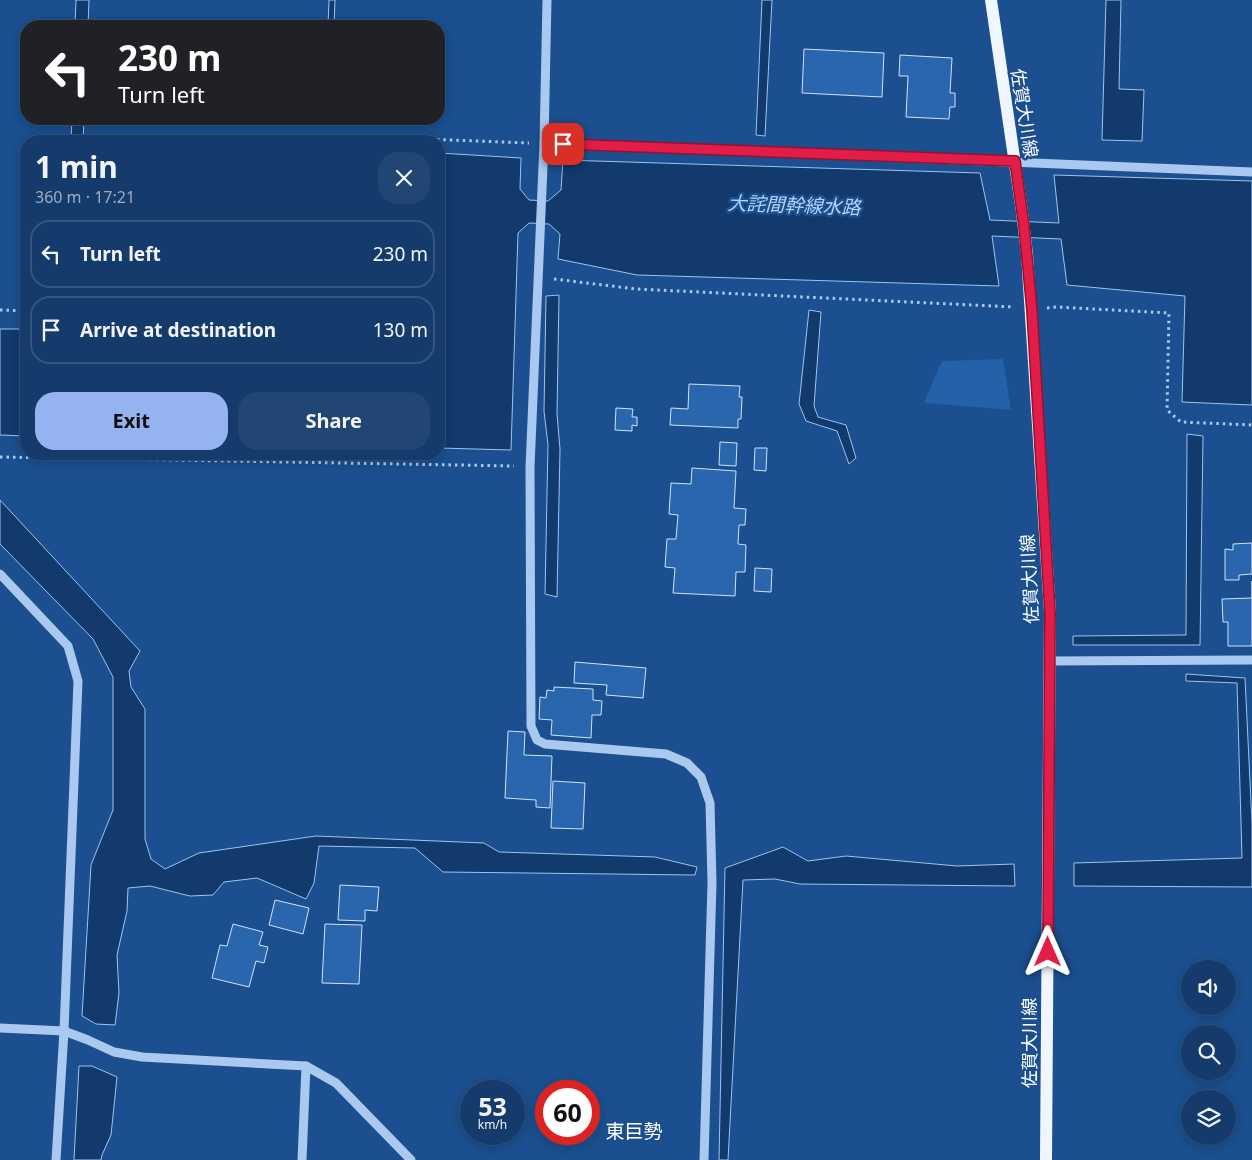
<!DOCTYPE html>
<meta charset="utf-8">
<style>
:root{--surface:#143b6b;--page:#214673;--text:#f1f3f6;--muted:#9dadc1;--line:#33557e;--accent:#95b2f1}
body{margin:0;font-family:"Noto Sans","Noto Sans JP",sans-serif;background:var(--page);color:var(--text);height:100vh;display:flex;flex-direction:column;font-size:19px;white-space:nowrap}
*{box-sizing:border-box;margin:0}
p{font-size:16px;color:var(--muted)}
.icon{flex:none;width:28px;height:28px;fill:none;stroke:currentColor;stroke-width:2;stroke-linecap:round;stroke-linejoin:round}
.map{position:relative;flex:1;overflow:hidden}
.sheet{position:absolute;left:20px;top:135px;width:425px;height:325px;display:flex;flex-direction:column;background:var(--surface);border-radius:20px;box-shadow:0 2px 12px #0003,0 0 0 1px var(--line)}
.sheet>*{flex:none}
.banner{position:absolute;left:20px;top:20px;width:425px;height:105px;border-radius:20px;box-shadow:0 2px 12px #0003,0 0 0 1px var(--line);background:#202124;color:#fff;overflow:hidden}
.fabs{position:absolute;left:1181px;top:960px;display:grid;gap:10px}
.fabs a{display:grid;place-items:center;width:55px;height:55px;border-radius:50%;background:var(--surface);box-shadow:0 2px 12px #0003,0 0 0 1px var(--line);font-size:25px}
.speed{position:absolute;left:460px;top:1080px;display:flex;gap:10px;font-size:25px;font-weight:700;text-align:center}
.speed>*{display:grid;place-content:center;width:65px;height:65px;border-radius:50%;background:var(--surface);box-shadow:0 2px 12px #0003,0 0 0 1px var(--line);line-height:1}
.speed small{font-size:12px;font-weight:400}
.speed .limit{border:8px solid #d22;background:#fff;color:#111}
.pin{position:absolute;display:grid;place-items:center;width:42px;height:42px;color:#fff;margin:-21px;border-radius:10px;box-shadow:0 2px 8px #0006}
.me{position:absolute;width:55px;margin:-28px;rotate:0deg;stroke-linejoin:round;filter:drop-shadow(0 0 4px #0008)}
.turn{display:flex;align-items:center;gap:18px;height:105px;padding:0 15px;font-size:22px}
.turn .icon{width:65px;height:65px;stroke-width:2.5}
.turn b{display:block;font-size:35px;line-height:42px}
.round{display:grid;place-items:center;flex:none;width:52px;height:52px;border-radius:20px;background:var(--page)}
.head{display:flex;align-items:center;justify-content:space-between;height:85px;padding:0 15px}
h1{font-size:30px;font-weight:700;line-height:38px}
.button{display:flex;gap:10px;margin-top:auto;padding:10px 15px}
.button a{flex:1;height:58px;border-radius:20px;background:var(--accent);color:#111;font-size:20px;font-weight:700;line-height:58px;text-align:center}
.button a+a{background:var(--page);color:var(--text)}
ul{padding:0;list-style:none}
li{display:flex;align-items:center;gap:15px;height:68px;margin:0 10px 8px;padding:0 5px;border:2px solid var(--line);border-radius:20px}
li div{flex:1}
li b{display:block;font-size:19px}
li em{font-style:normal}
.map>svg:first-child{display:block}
</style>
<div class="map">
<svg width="1252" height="1160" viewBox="0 0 1252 1160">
<rect width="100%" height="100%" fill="#1b4f8f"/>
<!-- green -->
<polygon fill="#2461a8" points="1003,359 1011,410 924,403 942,361"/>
<!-- water -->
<g fill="#123a6d" stroke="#9cc4f0">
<polygon points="76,0 89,0 88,26 75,26"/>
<polygon points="329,0 335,0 334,26 328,26"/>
<polygon points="762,0 772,0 765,136 756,135"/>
<polygon points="1106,0 1121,0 1119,89 1144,90 1142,141 1102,140"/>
<polygon points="72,119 84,119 83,141 71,141"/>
<polygon points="439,153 521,158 520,189 529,200 548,201 561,190 563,160 980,173 990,220 1059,223 1054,175 1252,181 1252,405 1182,402 1185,296 1067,285 1061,239 992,236 999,286 637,275 558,259 560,234 549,224 529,223 518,233 511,450 439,448"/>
<polygon points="559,295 557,414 560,449 557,597 545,594 548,445 544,411 546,296"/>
<polygon points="809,310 821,312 814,406 818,417 846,425 856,458 849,464 837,431 806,421 799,404"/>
<polygon points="0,329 26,329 26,436 0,435"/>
<polygon points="1187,434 1203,436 1200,645 1073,645 1073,636 1186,635"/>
<polygon points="0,500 140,651 129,671 131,687 145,709 145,839 151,859 165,869 199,853 316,836 484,843 499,852 655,857 697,867 695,875 443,872 415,848 319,846 314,883 306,899 257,878 224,882 213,895 190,896 150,886 128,888 127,911 117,955 119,993 115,1025 96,1024 82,1016 91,865 113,810 113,677 93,639 0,544"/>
<polygon points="1186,674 1245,678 1252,823 1252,887 1074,886 1074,863 1242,858 1237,683 1186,681"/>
<polygon points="783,847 808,861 846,856 957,866 1014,864 1015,886 800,884 775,879 743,880 728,1160 719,1160 725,868"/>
<polygon points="79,1066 92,1066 117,1077 111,1135 102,1155 101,1160 74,1160"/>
</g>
<!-- building -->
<g fill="#2a66ad" stroke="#cfe3fa">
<polygon points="804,49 884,53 882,97 802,93"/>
<polygon points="900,55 952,58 950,93 955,93 955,107 950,107 949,119 906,117 908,76 899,76"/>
<polygon points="689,384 740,386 739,397 742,397 741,419 738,419 738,428 670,425 671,408 688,409"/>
<polygon points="616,408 633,409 632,417 637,417 637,426 632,425 632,431 615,430"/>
<polygon points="720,442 737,443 736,466 719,465"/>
<polygon points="755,448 767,448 766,471 754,470"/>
<polygon points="692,468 736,471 734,508 746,509 745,525 739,525 738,544 746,545 745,572 736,572 735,596 673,593 675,568 665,567 667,539 676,539 678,515 669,514 671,483 691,484"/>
<polygon points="1252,543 1252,574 1239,575 1239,580 1225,580 1225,549 1233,550 1233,544"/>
<polygon points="755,568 772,569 771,592 754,591"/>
<polygon points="1252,581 1252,646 1228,646 1228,622 1223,622 1222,599 1252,598"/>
<polygon points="575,662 646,668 643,698 606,695 607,685 574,683"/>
<polygon points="554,687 593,689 593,700 602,701 601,715 592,715 591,738 551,735 552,720 539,719 540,697 546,698 547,690 554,691"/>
<polygon points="508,731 525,732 524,755 552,756 550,808 536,807 536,800 505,798"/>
<polygon points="553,781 585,783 583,829 551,828"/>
<polygon points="340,885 379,887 377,911 365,910 365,921 338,920"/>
<polygon points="275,900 309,908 303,934 269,925"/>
<polygon points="233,924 263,932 259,945 268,947 264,963 256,961 249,987 212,978 220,945 227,946"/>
<polygon points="325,924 362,925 359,984 322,983"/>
</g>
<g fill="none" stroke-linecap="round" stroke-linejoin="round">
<!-- path -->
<g stroke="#a9c9ee" stroke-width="3" stroke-dasharray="2.5 4" stroke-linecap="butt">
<polyline points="400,141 401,138 529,143"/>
<polyline points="554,279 636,289 1014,307"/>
<polyline points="1047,308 1057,307 1169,313 1167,410 1181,422 1252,425"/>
<polyline points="0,310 26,311"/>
<polyline points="0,457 514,466"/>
</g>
<!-- minor -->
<g stroke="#a9c9ee" stroke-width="9">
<polyline points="547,0 544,143 530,467 531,726 537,740 545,744 666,754 687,763 701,777 710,803 712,883 704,1160"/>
<polyline points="544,143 1252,172"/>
<polyline points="0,574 68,646 78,681 64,1031 56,1160"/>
<polyline points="1049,661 1252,660"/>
<polyline points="0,1028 64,1031 88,1040 114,1052 142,1057 306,1066 336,1083 411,1160"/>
<polyline points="302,1160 306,1066"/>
</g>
<!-- major -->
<polyline stroke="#f0f6ff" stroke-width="12" points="991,0 1022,212 1027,254 1050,612 1046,1160"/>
</g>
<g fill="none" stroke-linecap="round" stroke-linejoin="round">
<!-- route casing -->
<g stroke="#92132f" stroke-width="12">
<polyline id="route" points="563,144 1015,161 1024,226 1032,310 1050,612 1048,952"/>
</g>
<!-- route -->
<use href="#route" stroke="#e11d48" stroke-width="9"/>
</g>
<g text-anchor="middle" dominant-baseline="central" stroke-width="5" stroke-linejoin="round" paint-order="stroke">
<!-- street labels -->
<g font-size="18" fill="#fff" stroke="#1b4f8f">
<text transform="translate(1025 113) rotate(81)">佐賀大川線</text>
<text transform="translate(1029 579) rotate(-93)">佐賀大川線</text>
<text transform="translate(1029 1043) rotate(-90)">佐賀大川線</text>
</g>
<!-- water labels -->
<g font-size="19" font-style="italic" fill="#b5d3f5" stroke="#1b4f8f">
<text transform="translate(794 205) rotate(2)">大詫間幹線水路</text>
</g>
<!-- neighbourhood labels -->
<g font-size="19" fill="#fff" stroke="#1b4f8f">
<text x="634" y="1131">東巨勢</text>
</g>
</g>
</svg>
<div class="fabs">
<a><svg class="icon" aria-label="sound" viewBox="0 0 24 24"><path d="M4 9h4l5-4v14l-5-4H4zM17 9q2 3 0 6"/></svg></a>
<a><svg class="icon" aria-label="search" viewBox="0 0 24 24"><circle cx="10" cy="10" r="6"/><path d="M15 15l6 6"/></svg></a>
<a><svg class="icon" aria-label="layers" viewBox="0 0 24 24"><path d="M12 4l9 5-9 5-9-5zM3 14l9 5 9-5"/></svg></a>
</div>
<div class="speed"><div>53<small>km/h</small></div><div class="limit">60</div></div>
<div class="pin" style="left:563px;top:144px;background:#d93025"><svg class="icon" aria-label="arrive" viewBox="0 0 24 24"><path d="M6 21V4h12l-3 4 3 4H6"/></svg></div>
<svg class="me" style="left:1048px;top:952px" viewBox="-20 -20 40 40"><path d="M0-17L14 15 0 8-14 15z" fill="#e11d48" stroke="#fff" stroke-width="4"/></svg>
<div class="banner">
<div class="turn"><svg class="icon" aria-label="left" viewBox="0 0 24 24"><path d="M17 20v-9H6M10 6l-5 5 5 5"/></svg><div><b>230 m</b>Turn left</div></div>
</div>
<section class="sheet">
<div class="head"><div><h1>1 min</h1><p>360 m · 17:21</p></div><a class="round"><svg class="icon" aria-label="close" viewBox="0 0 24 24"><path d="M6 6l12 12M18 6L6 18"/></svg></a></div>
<ul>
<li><svg class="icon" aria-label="left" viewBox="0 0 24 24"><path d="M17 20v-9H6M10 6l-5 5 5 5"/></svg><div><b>Turn left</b></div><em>230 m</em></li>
<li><svg class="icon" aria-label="arrive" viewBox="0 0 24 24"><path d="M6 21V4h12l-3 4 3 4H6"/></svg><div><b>Arrive at destination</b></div><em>130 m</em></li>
</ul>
<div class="button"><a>Exit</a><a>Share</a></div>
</section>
</div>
